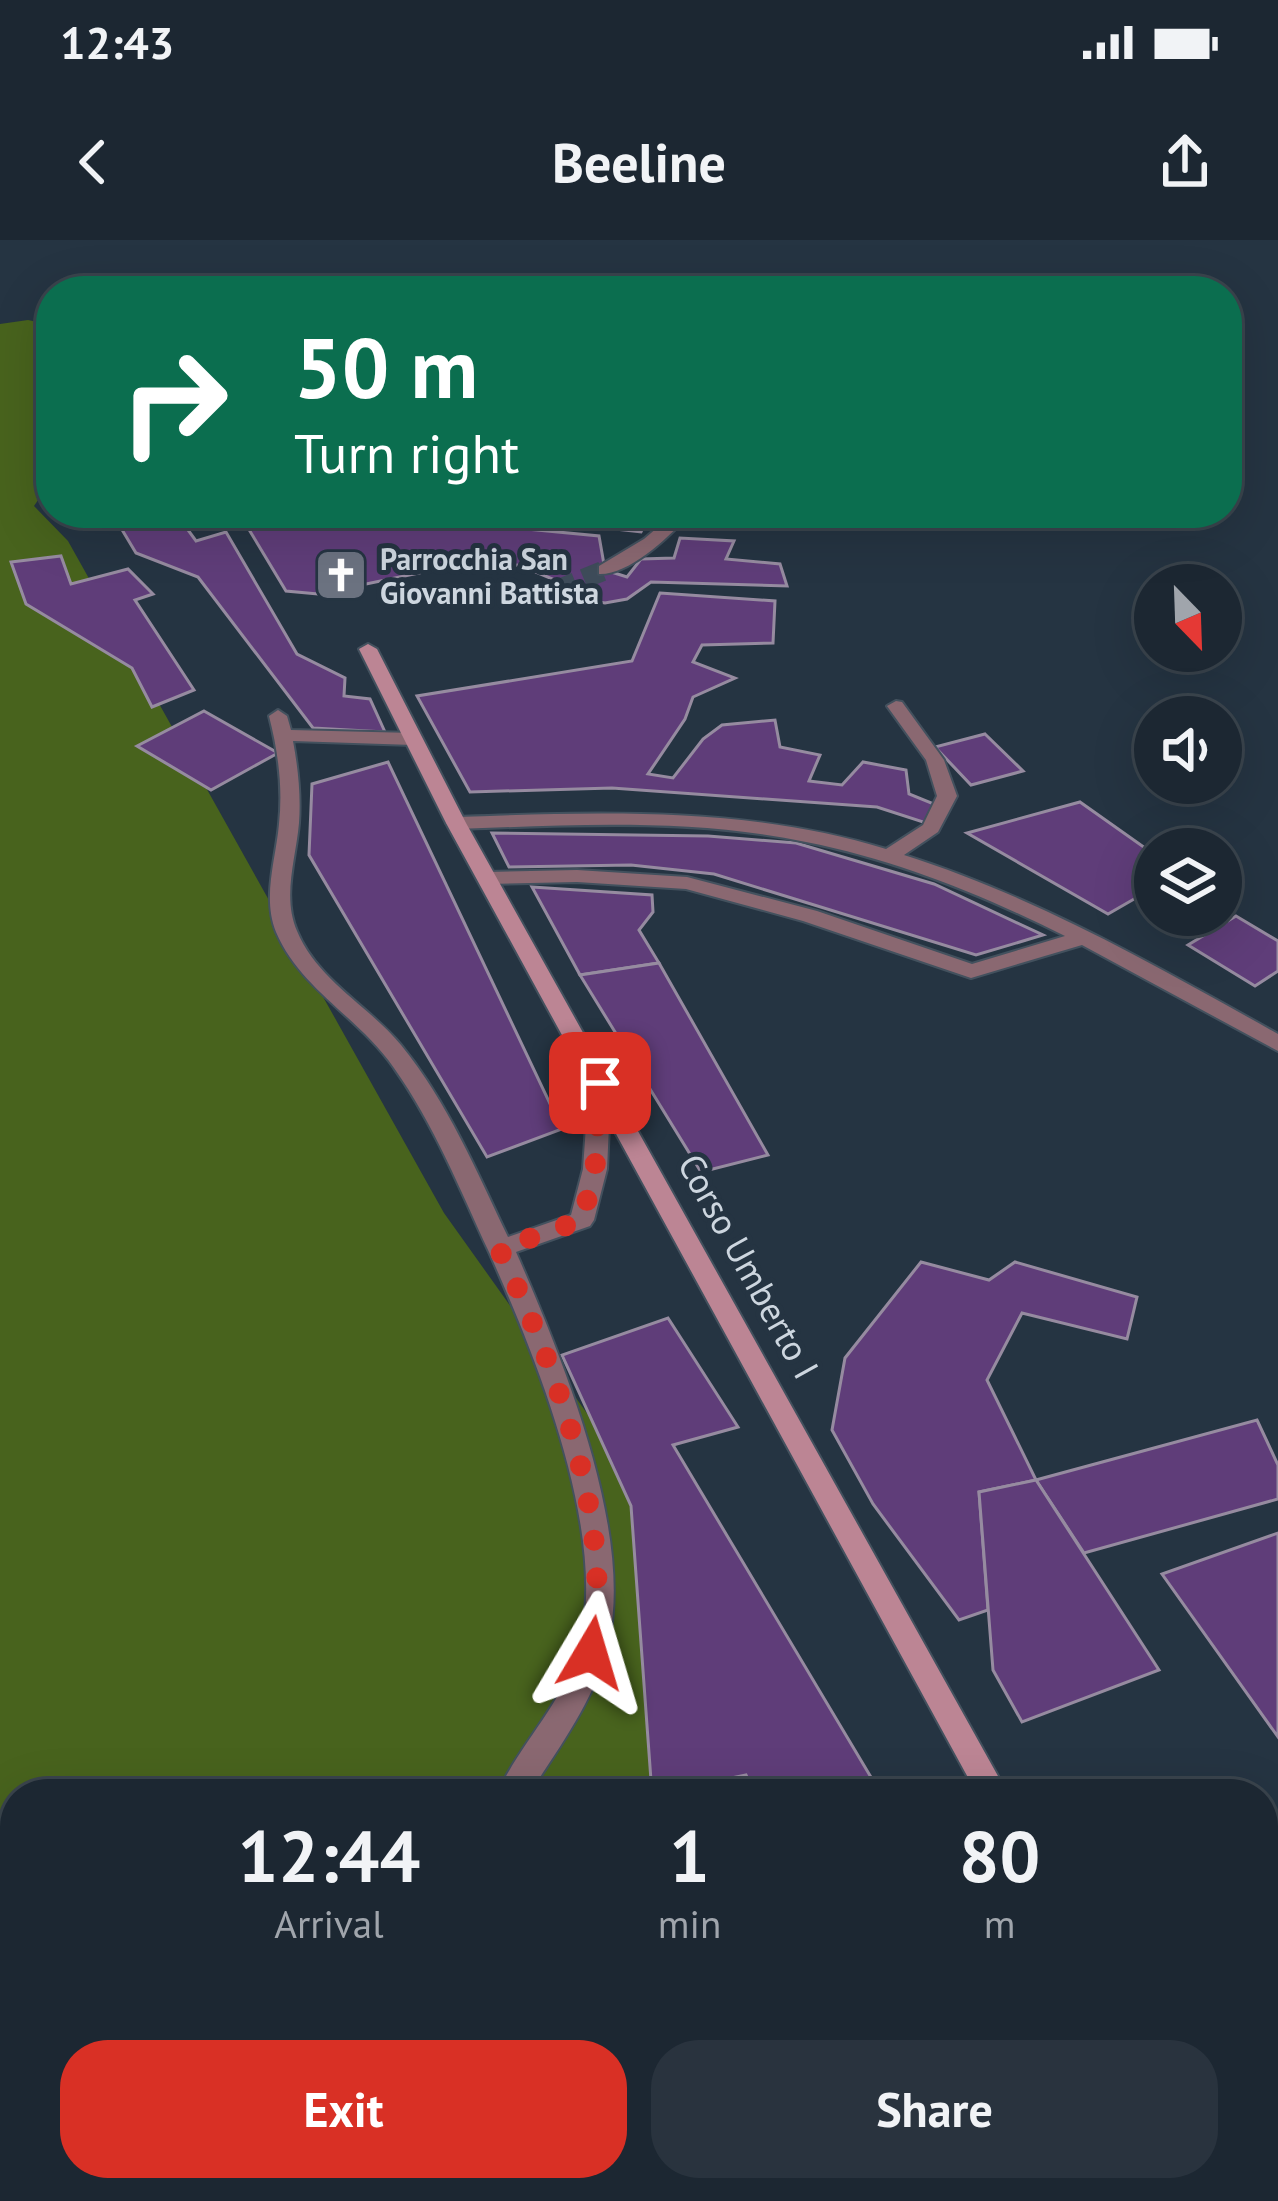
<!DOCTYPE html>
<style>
:root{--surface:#1c2732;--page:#29333e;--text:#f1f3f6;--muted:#a0a5ac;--line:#3a444d;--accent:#d93025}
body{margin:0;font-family:"PT Sans",sans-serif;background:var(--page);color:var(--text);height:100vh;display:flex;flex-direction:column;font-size:45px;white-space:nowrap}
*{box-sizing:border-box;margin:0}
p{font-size:39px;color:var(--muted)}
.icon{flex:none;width:66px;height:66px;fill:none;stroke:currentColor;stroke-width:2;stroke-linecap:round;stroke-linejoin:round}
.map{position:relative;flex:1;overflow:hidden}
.drawer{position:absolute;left:0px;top:1539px;width:1278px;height:423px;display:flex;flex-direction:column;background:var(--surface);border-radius:48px 48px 0 0;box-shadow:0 12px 48px #0002,0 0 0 3px var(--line)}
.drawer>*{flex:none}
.hud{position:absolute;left:36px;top:36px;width:1206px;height:252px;border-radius:48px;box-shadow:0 12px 48px #0002,0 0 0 3px var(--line);background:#0b6e4f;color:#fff;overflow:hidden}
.needle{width:78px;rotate:157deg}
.buttons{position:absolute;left:1134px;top:324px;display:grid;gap:24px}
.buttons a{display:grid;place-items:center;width:108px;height:108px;border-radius:50%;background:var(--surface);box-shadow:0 12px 48px #0002,0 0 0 3px var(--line);font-size:60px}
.pin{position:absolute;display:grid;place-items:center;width:102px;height:102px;color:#fff;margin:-51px;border-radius:24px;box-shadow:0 6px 18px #0006}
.me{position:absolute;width:132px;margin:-66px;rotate:7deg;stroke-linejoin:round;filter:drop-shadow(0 0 9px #0008)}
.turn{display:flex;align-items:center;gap:42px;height:252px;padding:0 60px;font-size:54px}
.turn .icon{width:156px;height:156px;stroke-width:2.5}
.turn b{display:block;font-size:84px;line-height:102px}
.eta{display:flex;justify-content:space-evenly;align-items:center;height:204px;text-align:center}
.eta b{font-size:72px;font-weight:700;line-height:84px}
.button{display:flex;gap:24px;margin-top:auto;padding:24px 60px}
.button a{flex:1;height:138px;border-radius:48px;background:var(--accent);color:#fff;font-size:48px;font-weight:700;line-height:138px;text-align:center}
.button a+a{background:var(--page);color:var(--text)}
.status{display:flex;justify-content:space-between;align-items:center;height:84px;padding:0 60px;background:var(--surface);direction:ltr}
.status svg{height:33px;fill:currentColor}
header{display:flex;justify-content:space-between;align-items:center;height:156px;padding:0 60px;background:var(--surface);font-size:54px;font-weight:700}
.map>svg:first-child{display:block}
</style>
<div class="status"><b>12:43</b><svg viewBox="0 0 49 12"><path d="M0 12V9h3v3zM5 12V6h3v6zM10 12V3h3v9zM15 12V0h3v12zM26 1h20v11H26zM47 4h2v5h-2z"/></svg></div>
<header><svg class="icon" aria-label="back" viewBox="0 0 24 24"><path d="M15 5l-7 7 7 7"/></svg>Beeline<svg class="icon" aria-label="share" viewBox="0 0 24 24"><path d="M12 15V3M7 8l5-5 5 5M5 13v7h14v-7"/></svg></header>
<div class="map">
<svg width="1278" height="1961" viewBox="0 0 1278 1961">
<rect width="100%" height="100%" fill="#253442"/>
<!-- forest -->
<polygon fill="#48631d" points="28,80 51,85 51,241 34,266 68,301 444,973 716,1354 658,1508 675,1554 391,1554 375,1545 358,1554 15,1554 15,1926 0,1951 0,84"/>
<!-- building -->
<g fill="#5f3d79" stroke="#968ba0" stroke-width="3">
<polygon points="112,273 214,273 222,282 188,290 196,301 226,292 297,414 345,438 344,456 370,459 385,492 313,488 198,337 136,313"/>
<polygon points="239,273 361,273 599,296 605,330 627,337 641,319 674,318 680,298 734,301 726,319 780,324 787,346 651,342 627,359 605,363 576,358 555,340 519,325 443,328 318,354 286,351"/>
<polygon points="505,273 587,273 580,286 507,282"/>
<polygon points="603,273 649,273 641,292 597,287"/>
<polygon points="673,273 770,273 768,281"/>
<polygon points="61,316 71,344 128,329 153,354 135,360 194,450 152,467 132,428 26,364 11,322"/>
<polygon points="660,353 775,361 773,403 702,405 693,422 735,438 693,457 685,479 648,534 673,538 703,499 722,485 775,480 780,507 820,515 809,541 842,545 863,522 906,530 909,554 934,564 926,583 877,567 612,548 470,552 417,456 632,421"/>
<polygon points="204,471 278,513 211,550 137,506"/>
<polygon points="985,494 1023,531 971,545 935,507"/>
<polygon points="388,522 562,889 487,917 309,615 312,544"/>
<polygon points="1080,562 1155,615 1155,647 1108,674 967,593"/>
<polygon points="492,593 708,596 796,603 934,644 1043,695 976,715 714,634 631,625 509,627"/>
<polygon points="532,647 652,655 653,672 639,690 659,723 580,735"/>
<polygon points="1236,676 1278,701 1278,731 1255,746 1188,705"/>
<polygon points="659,723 768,915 701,932 580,735"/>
<polygon points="921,1022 989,1040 1015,1022 1137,1057 1127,1099 1022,1073 987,1140 1036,1240 979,1252 988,1370 959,1380 873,1264 832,1190 845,1118"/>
<polygon points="668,1078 738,1187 673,1205 881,1554 755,1554 746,1535 652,1554 631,1266 562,1115"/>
<polygon points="1257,1180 1278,1225 1278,1259 1084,1313 1036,1240"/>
<polygon points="1036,1240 1159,1430 1022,1482 993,1430 979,1252"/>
<polygon points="1278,1293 1278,1497 1162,1334"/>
<polygon points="1278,1811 1278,1961 1263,1961 1254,1947 1263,1947 1263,1819"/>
<polygon points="524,1947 667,1947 650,1961 502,1961"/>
<polygon points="896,1947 1188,1947 1196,1961 903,1961"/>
</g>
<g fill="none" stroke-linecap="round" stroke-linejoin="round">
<!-- street-tunnel -->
<polyline stroke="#3e4c5a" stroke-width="20" stroke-dasharray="20 9" stroke-linecap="butt" points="557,350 605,330"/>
<!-- street casing -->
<g stroke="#43515e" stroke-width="4">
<g id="street">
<path d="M671,276l14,3c-19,21 -57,56 -86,55v-8l45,-27z"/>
<path d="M896,461l6,1 42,58 13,36 -19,36 -34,23c133,42 254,112 374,179v17l-196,-106 -111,33 -168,-57 -117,-32 -109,-7 -90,2 -10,-6 10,-6 90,-2 110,7 130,34 155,53 93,-28c-82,-41 -168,-76 -259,-94 -114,-24 -234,-17 -350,-13l-10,-6 10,-6c144,-5 291,-11 430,32l37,-24 14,-29 -11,-36 -39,-54z"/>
<path d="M278,470l9,6 4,14 122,3 9,6 -9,6 -120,-4c5,27 8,54 6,82 -3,35 -17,74 -2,108 20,49 72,75 104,114 46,56 76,127 107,192l63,-22 12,-46 6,-86 11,-8 11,8 -4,86 -13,51 -4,6 -74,26c45,103 117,276 93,388 -12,57 -49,106 -80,154h-32c24,-53 68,-92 83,-150 28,-113 -46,-291 -91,-392 -28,-60 -55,-128 -95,-184 -34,-50 -94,-79 -118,-136 -14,-35 0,-73 3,-108 4,-37 -1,-73 -10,-108z"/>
<polygon points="15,1879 15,1921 0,1929 0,1887"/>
</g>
</g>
<!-- secondary casing -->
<g stroke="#43515e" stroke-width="4">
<g id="secondary">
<polygon points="368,404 377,409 466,583 1008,1554 977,1554 446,583 359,409"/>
<polygon points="1263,1714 1278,1718 1278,1750 1263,1746"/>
<polygon points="702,1947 750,1947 743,1961 695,1961"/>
<polygon points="1209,1947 1246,1947 1252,1961 1215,1961"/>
</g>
</g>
<!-- street -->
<use href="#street" fill="#8a6871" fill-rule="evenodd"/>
<!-- secondary -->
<use href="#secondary" fill="#bc8594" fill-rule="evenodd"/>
</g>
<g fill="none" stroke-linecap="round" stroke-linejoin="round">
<!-- route -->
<path stroke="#d93025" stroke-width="21" stroke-dasharray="0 37.8" d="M591,1413c26,-125 -37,-292 -92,-404l83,-29 13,-51 5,-86"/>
</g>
<!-- icons -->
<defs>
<g id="church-square" transform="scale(2.7)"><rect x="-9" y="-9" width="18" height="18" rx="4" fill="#6b7280" stroke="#253442"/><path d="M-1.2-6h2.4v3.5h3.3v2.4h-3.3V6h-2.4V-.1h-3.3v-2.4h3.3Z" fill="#fff"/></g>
</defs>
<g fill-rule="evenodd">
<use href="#church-square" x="341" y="335"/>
</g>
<g text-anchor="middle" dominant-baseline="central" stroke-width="10" stroke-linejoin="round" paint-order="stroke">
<!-- far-poi labels -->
<g font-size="30" font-weight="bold" fill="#cdd6df" stroke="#253442" text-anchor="start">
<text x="380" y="318">Parrocchia San<tspan x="380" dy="34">Giovanni Battista</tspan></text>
</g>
<!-- street labels -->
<g font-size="36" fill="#cdd6df" stroke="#253442">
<text transform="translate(749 1026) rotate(61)">Corso Umberto I</text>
</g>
</g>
</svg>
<div class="buttons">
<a><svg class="needle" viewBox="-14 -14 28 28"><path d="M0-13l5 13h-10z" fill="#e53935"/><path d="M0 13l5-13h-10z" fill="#a0a5ac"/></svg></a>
<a><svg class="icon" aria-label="sound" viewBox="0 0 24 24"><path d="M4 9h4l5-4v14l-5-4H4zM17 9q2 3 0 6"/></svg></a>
<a><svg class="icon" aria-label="layers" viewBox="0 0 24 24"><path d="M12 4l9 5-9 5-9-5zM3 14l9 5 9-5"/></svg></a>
</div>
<div class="pin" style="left:600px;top:843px;background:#d93025"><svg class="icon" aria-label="arrive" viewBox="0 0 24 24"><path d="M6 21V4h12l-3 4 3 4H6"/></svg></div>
<svg class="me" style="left:591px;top:1413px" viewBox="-20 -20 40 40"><path d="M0-17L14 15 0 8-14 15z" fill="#d93025" stroke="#fff" stroke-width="4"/></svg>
<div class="hud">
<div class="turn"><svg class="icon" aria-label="right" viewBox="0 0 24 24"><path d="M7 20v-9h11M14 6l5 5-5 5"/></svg><div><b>50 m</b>Turn right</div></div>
</div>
<section class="drawer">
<div class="eta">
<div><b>12:44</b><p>Arrival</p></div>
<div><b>1</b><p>min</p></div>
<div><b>80</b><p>m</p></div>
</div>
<div class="button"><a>Exit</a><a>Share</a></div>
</section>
</div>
